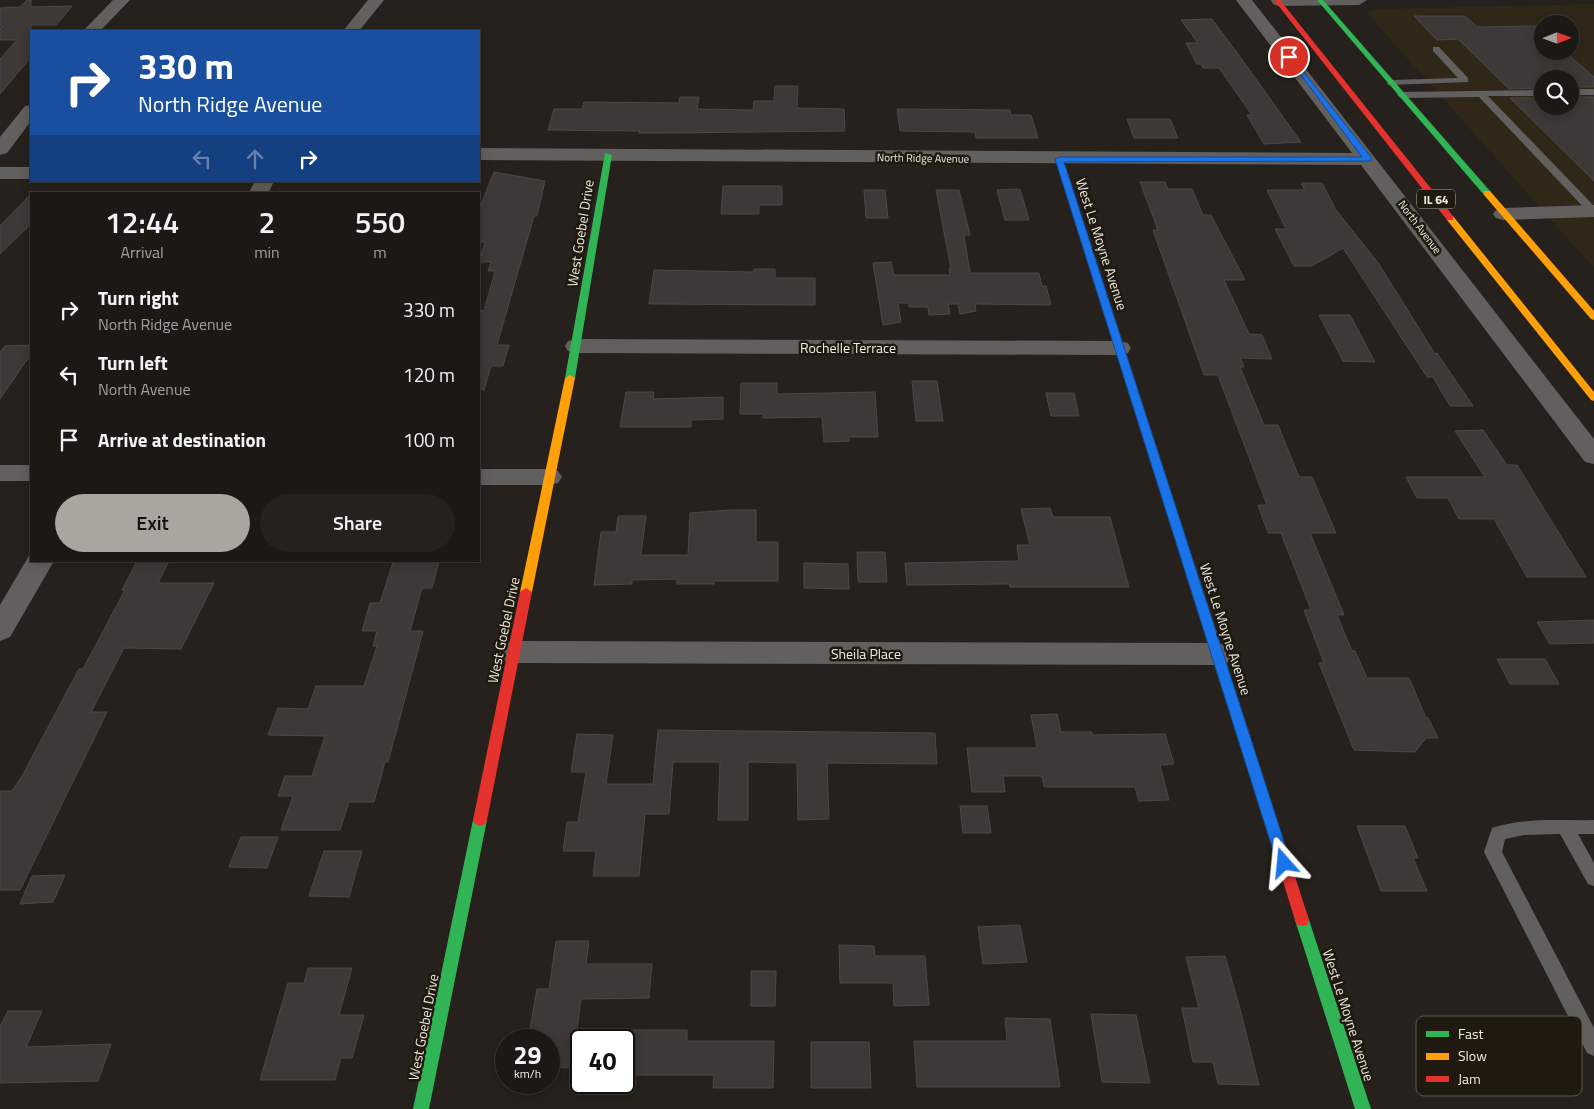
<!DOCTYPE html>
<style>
:root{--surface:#1c1915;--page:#25221e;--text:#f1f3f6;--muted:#a0a0a0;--line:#3a3834;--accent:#a9a59f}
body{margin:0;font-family:"Titillium Web",sans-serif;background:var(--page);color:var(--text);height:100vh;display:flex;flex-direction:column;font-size:19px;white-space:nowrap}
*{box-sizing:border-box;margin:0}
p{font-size:16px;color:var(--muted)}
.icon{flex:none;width:28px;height:28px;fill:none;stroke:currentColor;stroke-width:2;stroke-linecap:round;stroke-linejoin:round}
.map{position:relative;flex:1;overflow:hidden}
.panel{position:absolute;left:30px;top:192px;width:450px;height:370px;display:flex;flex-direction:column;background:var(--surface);border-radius:0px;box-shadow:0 2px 12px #0003,0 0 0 1px var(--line)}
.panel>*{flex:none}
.banner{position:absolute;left:30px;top:30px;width:450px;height:152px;border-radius:0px;box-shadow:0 2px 12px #0003,0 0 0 1px var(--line);background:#1a4fa0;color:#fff;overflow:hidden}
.needle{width:32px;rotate:89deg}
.tools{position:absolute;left:1534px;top:15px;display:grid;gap:10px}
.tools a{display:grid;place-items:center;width:45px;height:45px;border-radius:50%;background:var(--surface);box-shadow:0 2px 12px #0003,0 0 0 1px var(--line);font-size:25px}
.speed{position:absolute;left:495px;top:1029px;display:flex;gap:10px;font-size:25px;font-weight:700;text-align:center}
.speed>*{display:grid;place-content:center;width:65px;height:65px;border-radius:50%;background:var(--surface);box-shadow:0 2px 12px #0003,0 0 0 1px var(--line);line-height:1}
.speed small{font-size:12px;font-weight:400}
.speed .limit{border:2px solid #111;border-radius:8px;background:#fff;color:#111}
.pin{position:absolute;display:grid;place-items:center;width:42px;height:42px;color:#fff;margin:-21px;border:2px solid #fff;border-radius:50%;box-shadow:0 1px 5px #0007}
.me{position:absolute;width:55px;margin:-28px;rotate:342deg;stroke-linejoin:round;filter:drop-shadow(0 0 4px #0008)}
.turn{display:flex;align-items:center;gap:18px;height:105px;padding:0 25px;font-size:22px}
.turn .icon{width:65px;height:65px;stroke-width:2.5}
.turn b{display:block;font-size:35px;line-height:42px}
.lanes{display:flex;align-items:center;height:48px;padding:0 25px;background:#0003;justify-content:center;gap:25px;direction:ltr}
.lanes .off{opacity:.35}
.eta{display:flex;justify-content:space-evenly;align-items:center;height:85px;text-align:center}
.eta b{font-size:30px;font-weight:600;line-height:35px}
.button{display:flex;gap:10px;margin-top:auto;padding:10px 25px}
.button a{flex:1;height:58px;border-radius:30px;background:var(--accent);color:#111;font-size:20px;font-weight:600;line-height:58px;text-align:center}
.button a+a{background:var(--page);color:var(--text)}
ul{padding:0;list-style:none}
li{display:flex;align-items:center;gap:15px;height:65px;padding:0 25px}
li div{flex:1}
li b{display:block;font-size:19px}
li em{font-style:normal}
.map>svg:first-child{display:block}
</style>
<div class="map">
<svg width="1594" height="1109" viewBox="0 0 1594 1109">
<rect width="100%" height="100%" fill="#26211c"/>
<!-- built -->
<path fill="#302719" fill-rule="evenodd" d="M1594,4v264l-228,-256 16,-3zM1542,24h28v27h-28zM1542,79h28v27h-28z"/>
<!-- building -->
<g fill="#3e3936" stroke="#4d4844">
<polygon points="27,0 31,0 31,7 72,6 56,25 31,25 31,57 0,94 0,59 17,40 0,40 0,29 3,26 0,26 0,8 20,7"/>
<polygon points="1414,16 1465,16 1477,27 1535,26 1542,32 1542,51 1564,51 1594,77 1594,87 1570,87 1570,79 1542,79 1542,88 1509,89 1458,39 1437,40"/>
<polygon points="1212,19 1241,58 1301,142 1264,144 1247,115 1252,115 1219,68 1203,68 1201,64 1197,64 1186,43 1198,43 1181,20"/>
<polygon points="775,86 798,86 797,108 844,109 845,131 668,133 639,133 640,131 548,130 554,109 582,109 584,102 679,103 680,97 699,97 697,109 753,110 754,101 774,101"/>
<polygon points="1570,97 1594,97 1594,181 1510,98 1542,98 1542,106 1570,106"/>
<polygon points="897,109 1010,110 1011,115 1031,115 1038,138 976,138 975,132 900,131"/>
<polygon points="1127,119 1170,119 1178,138 1134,138"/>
<polygon points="494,172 545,181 537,216 534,216 497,345 509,345 503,366 491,366 484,390 479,389 479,310 484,311 495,271 488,271 491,262 479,262 485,242 479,242 479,210"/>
<polygon points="1140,182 1165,182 1168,189 1192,189 1203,215 1211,215 1245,280 1224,280 1249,334 1262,335 1272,359 1240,358 1244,367 1240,367 1264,425 1278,425 1299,477 1312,477 1336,533 1310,533 1344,615 1337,615 1352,651 1355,651 1367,678 1409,678 1426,718 1428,718 1438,738 1426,738 1415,752 1354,750 1319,663 1324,663 1304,610 1311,610 1281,533 1268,533 1258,505 1267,505 1218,375 1204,375 1153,230 1158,230"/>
<polygon points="1301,183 1322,183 1336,210 1379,264 1435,354 1437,353 1473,406 1450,406 1433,377 1427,377 1343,248 1312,266 1294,266 1275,229 1286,229 1267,190 1305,190"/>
<polygon points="723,186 782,186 782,205 759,205 759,214 721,214"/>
<polygon points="1020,189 1029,220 1005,220 997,190"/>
<polygon points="864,190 885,190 888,218 866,218"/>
<polygon points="936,190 959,190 970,235 964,235 970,273 1039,273 1042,286 1046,286 1051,305 975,304 976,311 960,314 958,304 948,304 950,314 929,315 928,307 909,307 909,303 898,303 901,322 883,325 873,263 891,262 894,275 950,275 949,269 951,269"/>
<polygon points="31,194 31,224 0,254 0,226"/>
<polygon points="754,269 775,269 775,278 815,278 815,305 649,304 654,270 754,272"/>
<polygon points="1319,315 1350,315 1375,362 1343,361"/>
<polygon points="31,345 31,354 0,399 0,352 5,346"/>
<polygon points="912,381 937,381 943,421 916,421"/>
<polygon points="741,383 777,383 777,394 875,392 878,437 849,437 849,441 824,442 822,417 763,418 763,414 740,414"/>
<polygon points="626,392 654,392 653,399 723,397 723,419 691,420 691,427 620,427"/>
<polygon points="1046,393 1074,393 1079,416 1051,416"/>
<polygon points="1483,430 1507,465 1517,465 1586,577 1527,577 1494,519 1459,519 1448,498 1417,498 1406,477 1485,477 1455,431"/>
<polygon points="1050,508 1053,517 1110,517 1129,587 1010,587 1009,584 907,585 905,563 1019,561 1017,545 1030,545 1021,509"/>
<polygon points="730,510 756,510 756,542 778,542 778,581 714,581 714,584 677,584 677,579 632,580 632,584 594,585 601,532 616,532 618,516 646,516 641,555 688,555 690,513"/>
<polygon points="857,552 885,552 887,582 858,582"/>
<polygon points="137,561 169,561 158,583 214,583 181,649 124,648 91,712 107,712 20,890 0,890 0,791 12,791 22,776 79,669 83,669 125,590 122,590"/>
<polygon points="393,562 439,562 432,588 422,588 410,631 423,631 388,762 385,762 374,802 349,802 340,830 281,830 293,796 278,796 285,776 312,776 325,736 268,735 278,708 308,709 316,686 364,686 377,646 373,646 377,631 362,631 370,603 380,603"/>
<polygon points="804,563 848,564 849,589 804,588"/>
<polygon points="1594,620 1594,643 1550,644 1537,622"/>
<polygon points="1497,659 1545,659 1559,684 1510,684"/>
<polygon points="1057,714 1061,732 1092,732 1092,735 1165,734 1174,764 1160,765 1169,800 1139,801 1135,787 1044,787 1042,776 1003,776 1005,792 972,792 967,748 1037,748 1031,715"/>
<polygon points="658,730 935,733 937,764 827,763 829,819 798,820 797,763 748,762 748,820 718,820 720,762 673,762 669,814 645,814 639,876 593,876 596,851 563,851 567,822 578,822 586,772 571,772 577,734 613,735 606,784 653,784"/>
<polygon points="960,806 987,806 991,833 963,833"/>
<polygon points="1357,826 1405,826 1418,858 1413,858 1427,891 1381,891"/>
<polygon points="241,837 278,837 267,868 229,867"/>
<polygon points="324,851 362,851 349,897 309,896"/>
<polygon points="65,875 53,902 20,904 32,876"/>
<polygon points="1020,925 1027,962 983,964 978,927"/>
<polygon points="556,941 589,941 586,964 652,964 649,998 581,999 572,1068 549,1067 549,1040 528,1040 537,989 549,989"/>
<polygon points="839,945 874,946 875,956 925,956 929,1005 894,1006 893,983 840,983"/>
<polygon points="1225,956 1240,1009 1259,1085 1218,1084 1213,1062 1193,1062 1182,1008 1199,1008 1186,957"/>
<polygon points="308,968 352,968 339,1015 364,1015 352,1058 341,1058 335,1080 260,1080 288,983 304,983"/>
<polygon points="751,971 776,971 775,1006 751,1006"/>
<polygon points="8,1011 42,1011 26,1047 111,1044 98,1081 0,1083 0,1026"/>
<polygon points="1091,1014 1136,1015 1150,1083 1102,1082"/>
<polygon points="1005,1018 1050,1019 1060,1087 917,1087 914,1041 1007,1041"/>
<polygon points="629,1030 687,1030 687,1041 774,1041 773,1088 713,1088 714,1075 624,1075"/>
<polygon points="811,1042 869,1042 871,1088 811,1088"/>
</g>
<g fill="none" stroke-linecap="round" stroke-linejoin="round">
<!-- lane -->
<g fill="#62605f" fill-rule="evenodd">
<polygon points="1433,47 1439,47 1468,78 1468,82 1388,85 1387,83 1391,80 1458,78 1433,51"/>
<rect x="1570" y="89" width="24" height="6"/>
<polygon points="1542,90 1542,96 1488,96 1594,206 1594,215 1590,214 1479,97 1401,98 1397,95 1401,92"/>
<path d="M1594,820v14h-16l16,29v23l-6,-2 -28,-50 -36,1 -19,4 -3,13 92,176v28l-7,-3 -103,-201 8,-24c32,-11 69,-7 102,-8z"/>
</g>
<!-- street -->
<g fill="#62605f" fill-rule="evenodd">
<polygon points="113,0 130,0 100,31 83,31"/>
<polygon points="368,0 384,0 359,31 343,31"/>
<polygon points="1236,0 1252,0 1594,439 1594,464 1585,462 1361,165 479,160 479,148 1352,153"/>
<polygon points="1271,0 1367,0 1359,5 1278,6 1273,4"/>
<polygon points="31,105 31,121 7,153 0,155 0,137 25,106"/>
<rect x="0" y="167" width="31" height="12"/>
<polygon points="255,181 274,181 268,194 248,194"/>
<polygon points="1594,205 1594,217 1503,220 1496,218 1493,214 1496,210 1503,208"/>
<polygon points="576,339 1120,341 1128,343 1131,348 1128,353 1120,355 576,353 568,351 565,346 568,341"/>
<rect x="0" y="465" width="31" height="16"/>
<polygon points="479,469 549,469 558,471 562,477 558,483 549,485 479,485"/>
<polygon points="30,554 31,561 54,561 10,637 0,641 0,605"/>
<polygon points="514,641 1218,643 1228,646 1233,654 1228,662 1218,665 514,663 504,660 499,652 504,644"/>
</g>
<!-- fast -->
<g fill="#30b455" fill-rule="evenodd">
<polygon points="1317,0 1323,0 1490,191 1490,195 1484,195"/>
<polygon points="605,153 612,155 575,378 570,381 565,378"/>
<polygon points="1156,458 1161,461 1249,733 1248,737 1243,738 1238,737 1237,733 1151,461"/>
<polygon points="480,814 485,816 487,820 429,1109 413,1109 473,820 475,816"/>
<polygon points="1302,914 1307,915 1309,920 1371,1109 1355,1109 1295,920 1297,915"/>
</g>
<!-- slow -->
<g fill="#ff9f0a" fill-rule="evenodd">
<polygon points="1484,191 1490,191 1594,311 1594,320 1591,319 1484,195"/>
<polygon points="1447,216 1453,216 1594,392 1594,401 1591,400 1447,220"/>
<polygon points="570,375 575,378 532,592 526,596 520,592 565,378"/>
</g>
<!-- jam -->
<g fill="#e5322d" fill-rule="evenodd">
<polygon points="1274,0 1280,0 1453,216 1453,220 1447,220"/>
<polygon points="1056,157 1063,159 1161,461 1160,463 1152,463 1151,461 1055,159"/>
<polygon points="526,588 532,592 487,820 485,824 480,826 475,824 473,820 520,592"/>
<polygon points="1243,728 1248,729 1249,733 1309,920 1307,925 1302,926 1297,925 1295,920 1237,733 1238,729"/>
</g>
</g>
<!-- route -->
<polygon fill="#1a73e8" stroke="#114b97" points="1287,56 1291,56 1371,157 1371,161 1064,162 1291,863 1289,867 1284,869 1279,867 1277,863 1055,159 1059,157 1362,157"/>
<g text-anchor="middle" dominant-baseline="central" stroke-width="5" stroke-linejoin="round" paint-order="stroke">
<!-- far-street labels -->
<g font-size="11" fill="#f0ece5" stroke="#1f190f">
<text transform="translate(923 158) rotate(1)">North Ridge Avenue</text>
<text transform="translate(1420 227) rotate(53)">North Avenue</text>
</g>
<!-- shield labels -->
<rect fill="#1f190f" stroke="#b1ada5" stroke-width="1" x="1417" y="189.5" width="38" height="19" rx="4"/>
<g font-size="12" font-weight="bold" fill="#f0ece5">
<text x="1436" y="199">IL 64</text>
</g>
<!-- street labels -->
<g font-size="14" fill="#f0ece5" stroke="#1f190f">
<text transform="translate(580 233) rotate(-81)">West Goebel Drive</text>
<text transform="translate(1102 244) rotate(72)">West Le Moyne Avenue</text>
<text x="848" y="347">Rochelle Terrace</text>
<text transform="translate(1226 629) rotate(72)">West Le Moyne Avenue</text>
<text transform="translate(503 630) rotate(-78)">West Goebel Drive</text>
<text x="866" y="653">Sheila Place</text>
<text transform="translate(1349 1015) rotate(72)">West Le Moyne Avenue</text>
<text transform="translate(423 1027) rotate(-79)">West Goebel Drive</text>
</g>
</g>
<!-- legend -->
<rect x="1416" y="1016" width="166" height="80" rx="8" fill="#1f190f" stroke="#5e584f" stroke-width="1"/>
<rect x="1426" y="1031" width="23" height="6" fill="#30b455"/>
<rect x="1426" y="1053" width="23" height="7" fill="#ff9f0a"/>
<rect x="1426" y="1076" width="23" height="6" fill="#e5322d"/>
<g font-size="14" fill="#f0ece5">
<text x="1458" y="1039">Fast</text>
<text x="1458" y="1061">Slow</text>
<text x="1458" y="1084">Jam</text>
</g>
</svg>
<div class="tools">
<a><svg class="needle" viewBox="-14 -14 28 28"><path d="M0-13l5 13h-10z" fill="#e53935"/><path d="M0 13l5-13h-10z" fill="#a0a0a0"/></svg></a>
<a><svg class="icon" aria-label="search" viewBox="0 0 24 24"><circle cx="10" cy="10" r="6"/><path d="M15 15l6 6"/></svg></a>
</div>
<div class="speed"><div>29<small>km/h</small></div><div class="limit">40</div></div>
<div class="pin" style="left:1289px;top:57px;background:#d93025"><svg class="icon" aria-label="arrive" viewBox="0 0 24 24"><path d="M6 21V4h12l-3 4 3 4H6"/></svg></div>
<svg class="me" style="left:1284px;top:863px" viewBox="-20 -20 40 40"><path d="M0-17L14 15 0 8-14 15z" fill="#1a73e8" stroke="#fff" stroke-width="4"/></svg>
<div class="banner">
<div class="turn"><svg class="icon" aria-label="right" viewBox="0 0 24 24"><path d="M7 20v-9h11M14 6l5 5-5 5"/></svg><div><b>330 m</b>North Ridge Avenue</div></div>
<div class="lanes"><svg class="icon off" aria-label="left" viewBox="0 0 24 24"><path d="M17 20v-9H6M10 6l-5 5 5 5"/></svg><svg class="icon off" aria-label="ahead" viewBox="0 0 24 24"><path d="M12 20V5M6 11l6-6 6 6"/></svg><svg class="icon" aria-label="right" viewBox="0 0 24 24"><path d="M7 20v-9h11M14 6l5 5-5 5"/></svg></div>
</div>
<section class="panel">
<div class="eta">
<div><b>12:44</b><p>Arrival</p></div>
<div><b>2</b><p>min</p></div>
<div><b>550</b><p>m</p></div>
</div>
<ul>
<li><svg class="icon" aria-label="right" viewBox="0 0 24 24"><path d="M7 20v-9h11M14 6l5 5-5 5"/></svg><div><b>Turn right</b><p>North Ridge Avenue</p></div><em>330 m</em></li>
<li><svg class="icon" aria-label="left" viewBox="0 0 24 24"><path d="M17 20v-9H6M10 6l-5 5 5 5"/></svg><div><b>Turn left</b><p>North Avenue</p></div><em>120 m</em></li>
<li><svg class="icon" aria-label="arrive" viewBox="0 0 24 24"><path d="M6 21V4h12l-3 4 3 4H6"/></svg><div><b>Arrive at destination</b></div><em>100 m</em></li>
</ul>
<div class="button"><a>Exit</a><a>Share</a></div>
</section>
</div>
